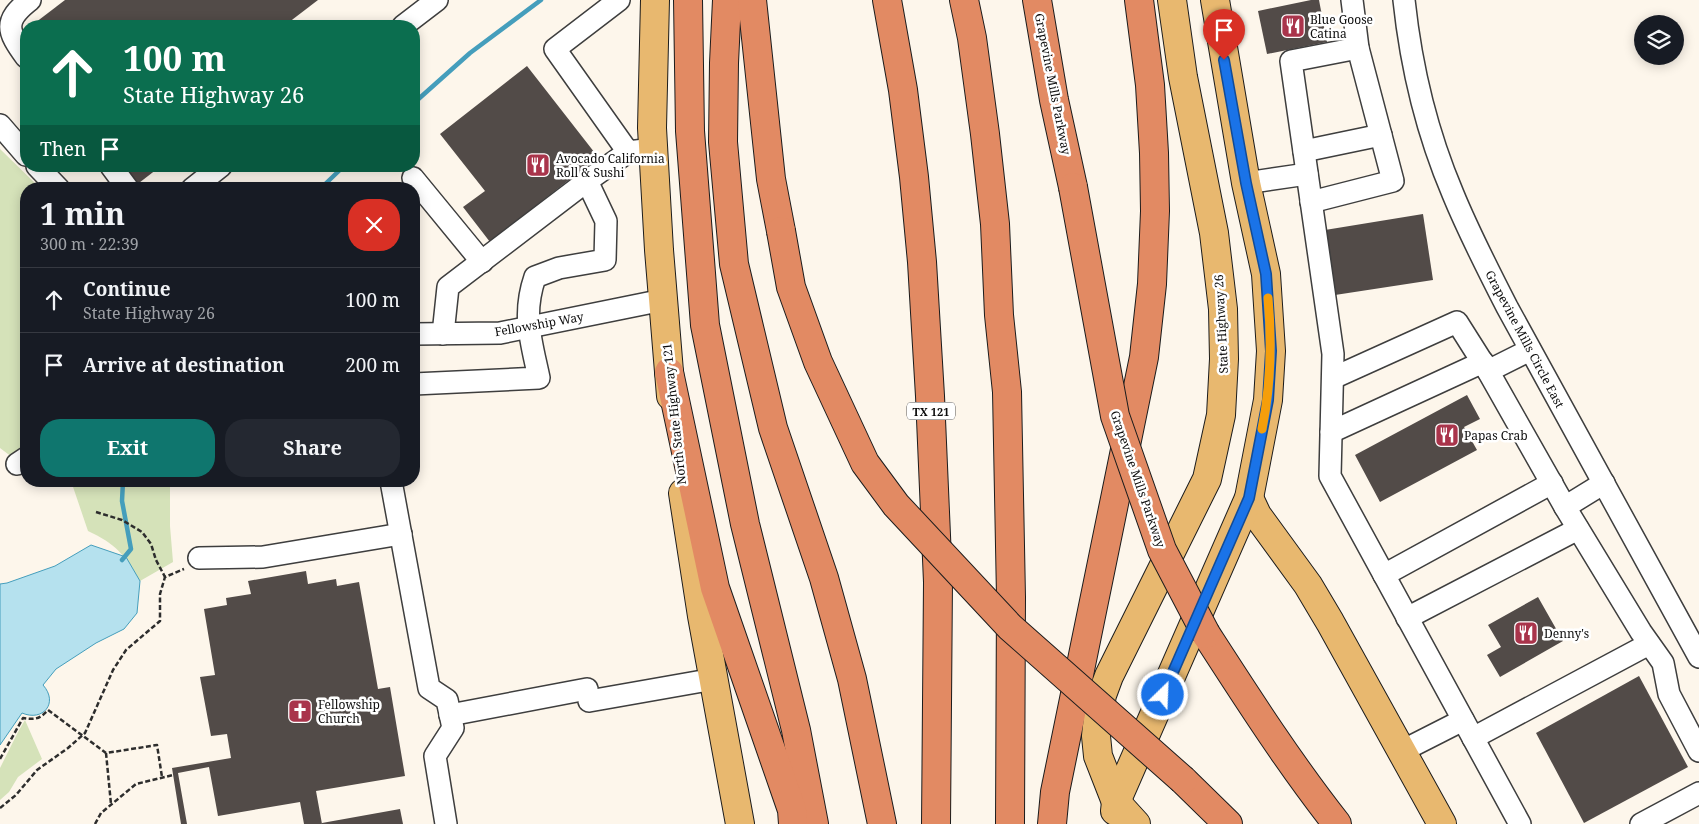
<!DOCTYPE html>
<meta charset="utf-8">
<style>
:root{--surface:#171b24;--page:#242831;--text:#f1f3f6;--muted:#9ea1a6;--line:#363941;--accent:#0f766e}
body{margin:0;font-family:"Noto Serif",serif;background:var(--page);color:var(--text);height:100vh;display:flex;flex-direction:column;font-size:19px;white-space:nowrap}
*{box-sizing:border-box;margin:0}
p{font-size:16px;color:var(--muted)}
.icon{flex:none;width:28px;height:28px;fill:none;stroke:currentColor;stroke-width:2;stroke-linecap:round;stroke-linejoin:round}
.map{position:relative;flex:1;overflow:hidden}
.drawer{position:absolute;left:20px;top:182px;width:400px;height:305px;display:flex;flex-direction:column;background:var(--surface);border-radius:20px;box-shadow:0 2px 12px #0003}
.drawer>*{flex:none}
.guide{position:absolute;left:20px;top:20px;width:400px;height:152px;border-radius:20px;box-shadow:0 2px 12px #0003;background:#0b6e4f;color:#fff;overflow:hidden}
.tools{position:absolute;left:1634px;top:15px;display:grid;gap:10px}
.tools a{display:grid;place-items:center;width:50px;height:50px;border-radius:50%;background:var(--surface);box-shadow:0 2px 12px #0003;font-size:25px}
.pin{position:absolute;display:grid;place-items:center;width:42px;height:42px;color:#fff;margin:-51px -21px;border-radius:50% 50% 50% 0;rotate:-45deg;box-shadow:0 0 5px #0007}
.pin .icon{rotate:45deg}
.me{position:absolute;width:55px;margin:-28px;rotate:24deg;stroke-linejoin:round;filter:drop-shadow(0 0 4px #0008)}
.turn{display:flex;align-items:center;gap:18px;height:105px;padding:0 20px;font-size:22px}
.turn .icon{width:65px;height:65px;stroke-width:2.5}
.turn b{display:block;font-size:35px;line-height:42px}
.then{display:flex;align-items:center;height:48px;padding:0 20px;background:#0003;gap:10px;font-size:19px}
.round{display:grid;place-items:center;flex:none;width:52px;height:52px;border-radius:20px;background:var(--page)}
.headline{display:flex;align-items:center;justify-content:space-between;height:85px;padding:0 20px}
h1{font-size:30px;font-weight:700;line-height:38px}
.cta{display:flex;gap:10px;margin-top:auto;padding:10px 20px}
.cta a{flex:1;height:58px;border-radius:20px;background:var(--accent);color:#fff;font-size:20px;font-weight:700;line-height:58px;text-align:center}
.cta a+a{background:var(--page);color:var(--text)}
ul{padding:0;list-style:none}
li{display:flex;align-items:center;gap:15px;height:65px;padding:0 20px;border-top:1px solid var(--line)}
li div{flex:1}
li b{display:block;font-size:19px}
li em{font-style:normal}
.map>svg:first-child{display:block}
</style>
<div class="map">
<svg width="1699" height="824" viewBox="0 0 1699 824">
<rect width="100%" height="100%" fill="#fdf6eb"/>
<!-- green -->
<g fill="#d5e2b9">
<polygon points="0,149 41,189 26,189 26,449 12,457 0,448"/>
<path d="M71,481h99v45l3,36 -33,19c-16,-27 -24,-37 -52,-50z"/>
<polygon points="25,720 42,759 18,777 9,792 0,800 0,768 18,732"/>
</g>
<!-- water -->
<path fill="#b5e1ee" stroke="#459ebc" d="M91,545l35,12 14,24 -3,32 -13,16 -28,14 -40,26 -13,16c16,18 0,37 -21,28l-22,32v-161l7,-1 48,-17z"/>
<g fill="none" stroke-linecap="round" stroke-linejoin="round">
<!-- stream -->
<g stroke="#459ebc" stroke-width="4.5">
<polyline points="414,103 470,53 541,0"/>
<polyline points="320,189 344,166"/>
<polyline points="122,560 131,549 122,501 123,481"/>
</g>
</g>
<!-- building -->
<g fill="#524b48">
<polygon points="65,0 318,0 284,26 31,26"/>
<polygon points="1311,0 1319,0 1327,42 1267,54 1258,11"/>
<polygon points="527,66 598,157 490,242 463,207 485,191 440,134"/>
<polygon points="120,166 161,166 135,186"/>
<polygon points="1423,214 1433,280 1335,295 1325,230"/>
<polygon points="1467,395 1480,419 1464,427 1477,450 1380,502 1355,455"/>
<polygon points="306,571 308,584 336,579 337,586 359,582 378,689 390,687 405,776 316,791 322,824 304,824 300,802 218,816 209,767 178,773 187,824 181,824 172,768 231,758 227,734 211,736 200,677 215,675 204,609 227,605 226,598 251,594 248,581"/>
<polygon points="1538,597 1563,641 1500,677 1487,655 1501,647 1488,625"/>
<polygon points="1639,676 1688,767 1584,823 1536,733"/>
<polygon points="400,809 403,824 322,824 322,823"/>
</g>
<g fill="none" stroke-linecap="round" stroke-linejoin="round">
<!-- minor casing -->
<g stroke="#3e3e3e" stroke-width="24">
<g id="minor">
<polyline points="619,0 555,49 628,152 653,149"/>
<polyline points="1352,0 1358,48 1291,61 1333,354 1330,476 1520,824"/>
<path d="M1404,0c7,66 23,133 49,194 16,39 35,76 54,113l192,350"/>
<polyline points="403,26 437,0"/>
<path d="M26,57c-19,-26 -23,-36 4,-57"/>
<polyline points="0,125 26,155"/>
<polyline points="1304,151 1381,135"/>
<polyline points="37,166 59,189"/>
<polyline points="111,166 128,189"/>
<polyline points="413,178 482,262"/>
<polyline points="587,181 628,152"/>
<polyline points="1246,183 1307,174"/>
<polyline points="192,189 221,166"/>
<polyline points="1311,202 1393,181 1358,48"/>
<polyline points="414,334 500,333 663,300"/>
<polyline points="1488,371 1530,350"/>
<polyline points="1333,378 1457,322 1488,371 1565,507 1641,632 1663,663 1669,694 1699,751"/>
<path d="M414,384l125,-6c-8,-38 -17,-63 -4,-101l24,-9 46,-8 1,-39 -19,-40 -139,106 -5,47"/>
<polyline points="1331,432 1483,362"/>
<polyline points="17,464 26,458"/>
<polyline points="391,481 429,688 447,700 453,728 435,756 446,824"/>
<polyline points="1565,507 1604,483"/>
<polyline points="199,558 263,557 401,534"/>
<polyline points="1384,575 1552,483"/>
<polyline points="1407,618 1578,529"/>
<polyline points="589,701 714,679"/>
<polyline points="450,715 587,689"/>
<polyline points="1473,738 1649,644"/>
<polyline points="1402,751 1463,720"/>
<polyline points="1641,824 1699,793"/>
</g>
</g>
<!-- major casing -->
<g stroke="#1c1c1c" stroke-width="30">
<g id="major">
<polyline points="655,0 652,128 659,250 671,396"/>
<polyline points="683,493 702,616 740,824"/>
<polyline points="1249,498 1257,515 1308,585 1330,622 1442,824"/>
<polyline points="1115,811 1116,802 1249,498 1268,400 1271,351 1266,274 1246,183 1215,0"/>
<polyline points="1136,824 1116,802 1098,756 1096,736 1098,717 1102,695 1109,676 1207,479 1221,415 1224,359 1223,309 1214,233 1183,77 1172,0"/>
</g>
</g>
<!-- highway casing -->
<g stroke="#1c1c1c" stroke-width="30">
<g id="highway">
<polyline points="688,0 690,131 705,325 745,524 796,730 814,824"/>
<polyline points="727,0 724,63 723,142 734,264 773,428 824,578 852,679 882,824"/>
<polyline points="752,0 771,179 781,231"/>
<polyline points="887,0 903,90 914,177 922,262 930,396 938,582 936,824"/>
<polyline points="964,0 972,38 985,134 995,224 999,315 1007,392 1011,597 1010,824"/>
<polyline points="1037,0 1054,100 1073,187"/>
<polyline points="669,372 715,588 792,810 793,824"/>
<path d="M1206,634c42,65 83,129 131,190"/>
<polyline points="1183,780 1228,824"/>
<polyline points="1052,824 1055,792 1144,357 1152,284 1155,211 1154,153 1150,85 1139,0"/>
</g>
</g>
<!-- path -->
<g stroke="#2d2d2d" stroke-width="2.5" stroke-dasharray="5 2.5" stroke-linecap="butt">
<polyline points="96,512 122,520 142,532 151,544 156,560 165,577"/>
<polyline points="106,753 111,804"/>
<path d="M0,759l23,-41c12,2 17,1 25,-8l58,43 51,-8 5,32"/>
<polyline points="0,808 16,795 37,770 68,748 85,733 113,670 126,650 160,621 160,594 165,577 184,569"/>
<polyline points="95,824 101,813 136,784 173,775"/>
</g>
<!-- minor -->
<use href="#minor" stroke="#fff" stroke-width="21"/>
<!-- major -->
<use href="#major" stroke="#e8b86f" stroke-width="28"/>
<!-- highway -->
<use href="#highway" stroke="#e28a63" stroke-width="28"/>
<!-- highway-bridge casing -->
<g stroke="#1c1c1c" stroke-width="30" stroke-linecap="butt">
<g id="highway-bridge">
<polyline points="1073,187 1115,416 1162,550 1206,634"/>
<polyline points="781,231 791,287 818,362 865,463 896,505 1010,627 1183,780"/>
</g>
</g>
<!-- highway-bridge -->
<use href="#highway-bridge" stroke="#e28a63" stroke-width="28"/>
</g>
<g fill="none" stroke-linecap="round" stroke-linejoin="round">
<!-- route casing -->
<g stroke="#114b97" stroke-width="12">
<polyline id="route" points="1163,695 1249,498 1268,400 1271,351 1266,274 1246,183 1224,60"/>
</g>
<!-- route -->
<use href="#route" stroke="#1a73e8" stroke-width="9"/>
<!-- slow -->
<path stroke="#f59e0b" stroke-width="9" d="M1262,429c9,-44 10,-87 6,-131"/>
</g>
<!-- icons -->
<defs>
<g id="restaurant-square" transform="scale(1.25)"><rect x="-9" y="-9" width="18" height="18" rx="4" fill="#a9344b" stroke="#fff"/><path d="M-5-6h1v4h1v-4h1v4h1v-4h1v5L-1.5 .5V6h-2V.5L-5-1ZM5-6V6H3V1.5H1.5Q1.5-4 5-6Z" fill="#fff"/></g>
<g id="church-square" transform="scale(1.25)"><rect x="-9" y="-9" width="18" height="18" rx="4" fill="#a9344b" stroke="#fff"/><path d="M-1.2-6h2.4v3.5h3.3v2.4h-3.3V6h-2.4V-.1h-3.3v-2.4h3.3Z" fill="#fff"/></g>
</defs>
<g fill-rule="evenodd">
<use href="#restaurant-square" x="1293" y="26"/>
<use href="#restaurant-square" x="538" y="165"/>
<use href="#restaurant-square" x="1447" y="435"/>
<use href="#restaurant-square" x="1526" y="633"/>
<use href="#church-square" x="300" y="711"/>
</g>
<g text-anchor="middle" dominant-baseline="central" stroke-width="5" stroke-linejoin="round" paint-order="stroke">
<!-- shield labels -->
<rect fill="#fff" stroke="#545454" stroke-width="1" x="907" y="402.5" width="48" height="17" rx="4"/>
<g font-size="11" font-weight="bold" fill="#0b0b0b">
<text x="931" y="411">TX 121</text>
</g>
<!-- poi labels -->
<g font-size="12" fill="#0b0b0b" stroke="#fff" text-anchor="start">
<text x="1310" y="19">Blue Goose<tspan x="1310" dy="14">Catina</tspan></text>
<text x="556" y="158">Avocado California<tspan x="556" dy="14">Roll &amp; Sushi</tspan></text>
<text x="1464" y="435">Papas Crab</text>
<text x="1544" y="633">Denny's</text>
<text x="318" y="704">Fellowship<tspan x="318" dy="14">Church</tspan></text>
</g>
<!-- street labels -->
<g font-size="12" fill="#0b0b0b" stroke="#fff">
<text transform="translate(1053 84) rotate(79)">Grapevine Mills Parkway</text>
<text transform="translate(539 324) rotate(-10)">Fellowship Way</text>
<text transform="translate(1221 324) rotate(-93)">State Highway 26</text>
<text transform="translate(1525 339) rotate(62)">Grapevine Mills Circle East</text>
<text transform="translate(674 414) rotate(-96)">North State Highway 121</text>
<text transform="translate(1138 479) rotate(71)">Grapevine Mills Parkway</text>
</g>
</g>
</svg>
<div class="tools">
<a><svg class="icon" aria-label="layers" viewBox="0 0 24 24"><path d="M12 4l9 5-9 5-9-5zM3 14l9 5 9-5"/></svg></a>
</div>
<div class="pin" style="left:1224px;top:60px;background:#d93025"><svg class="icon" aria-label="arrive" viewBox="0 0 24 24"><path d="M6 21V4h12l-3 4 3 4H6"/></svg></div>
<svg class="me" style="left:1163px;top:695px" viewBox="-20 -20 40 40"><circle r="17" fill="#1a73e8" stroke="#fff" stroke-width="3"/><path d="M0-11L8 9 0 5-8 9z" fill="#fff"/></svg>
<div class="guide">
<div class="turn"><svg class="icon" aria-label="ahead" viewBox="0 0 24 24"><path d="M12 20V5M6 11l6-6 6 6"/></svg><div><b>100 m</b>State Highway 26</div></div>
<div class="then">Then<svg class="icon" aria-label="arrive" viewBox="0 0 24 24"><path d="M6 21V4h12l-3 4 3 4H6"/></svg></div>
</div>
<section class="drawer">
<div class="headline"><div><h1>1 min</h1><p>300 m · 22:39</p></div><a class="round" style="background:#d93025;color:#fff"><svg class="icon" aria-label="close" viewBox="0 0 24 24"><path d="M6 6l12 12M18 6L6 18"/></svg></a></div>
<ul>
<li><svg class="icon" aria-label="ahead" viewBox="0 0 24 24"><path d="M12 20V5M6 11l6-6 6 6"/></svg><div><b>Continue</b><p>State Highway 26</p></div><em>100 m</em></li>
<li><svg class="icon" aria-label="arrive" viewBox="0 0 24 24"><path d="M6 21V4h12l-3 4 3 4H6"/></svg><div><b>Arrive at destination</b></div><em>200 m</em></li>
</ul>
<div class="cta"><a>Exit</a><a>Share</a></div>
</section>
</div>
